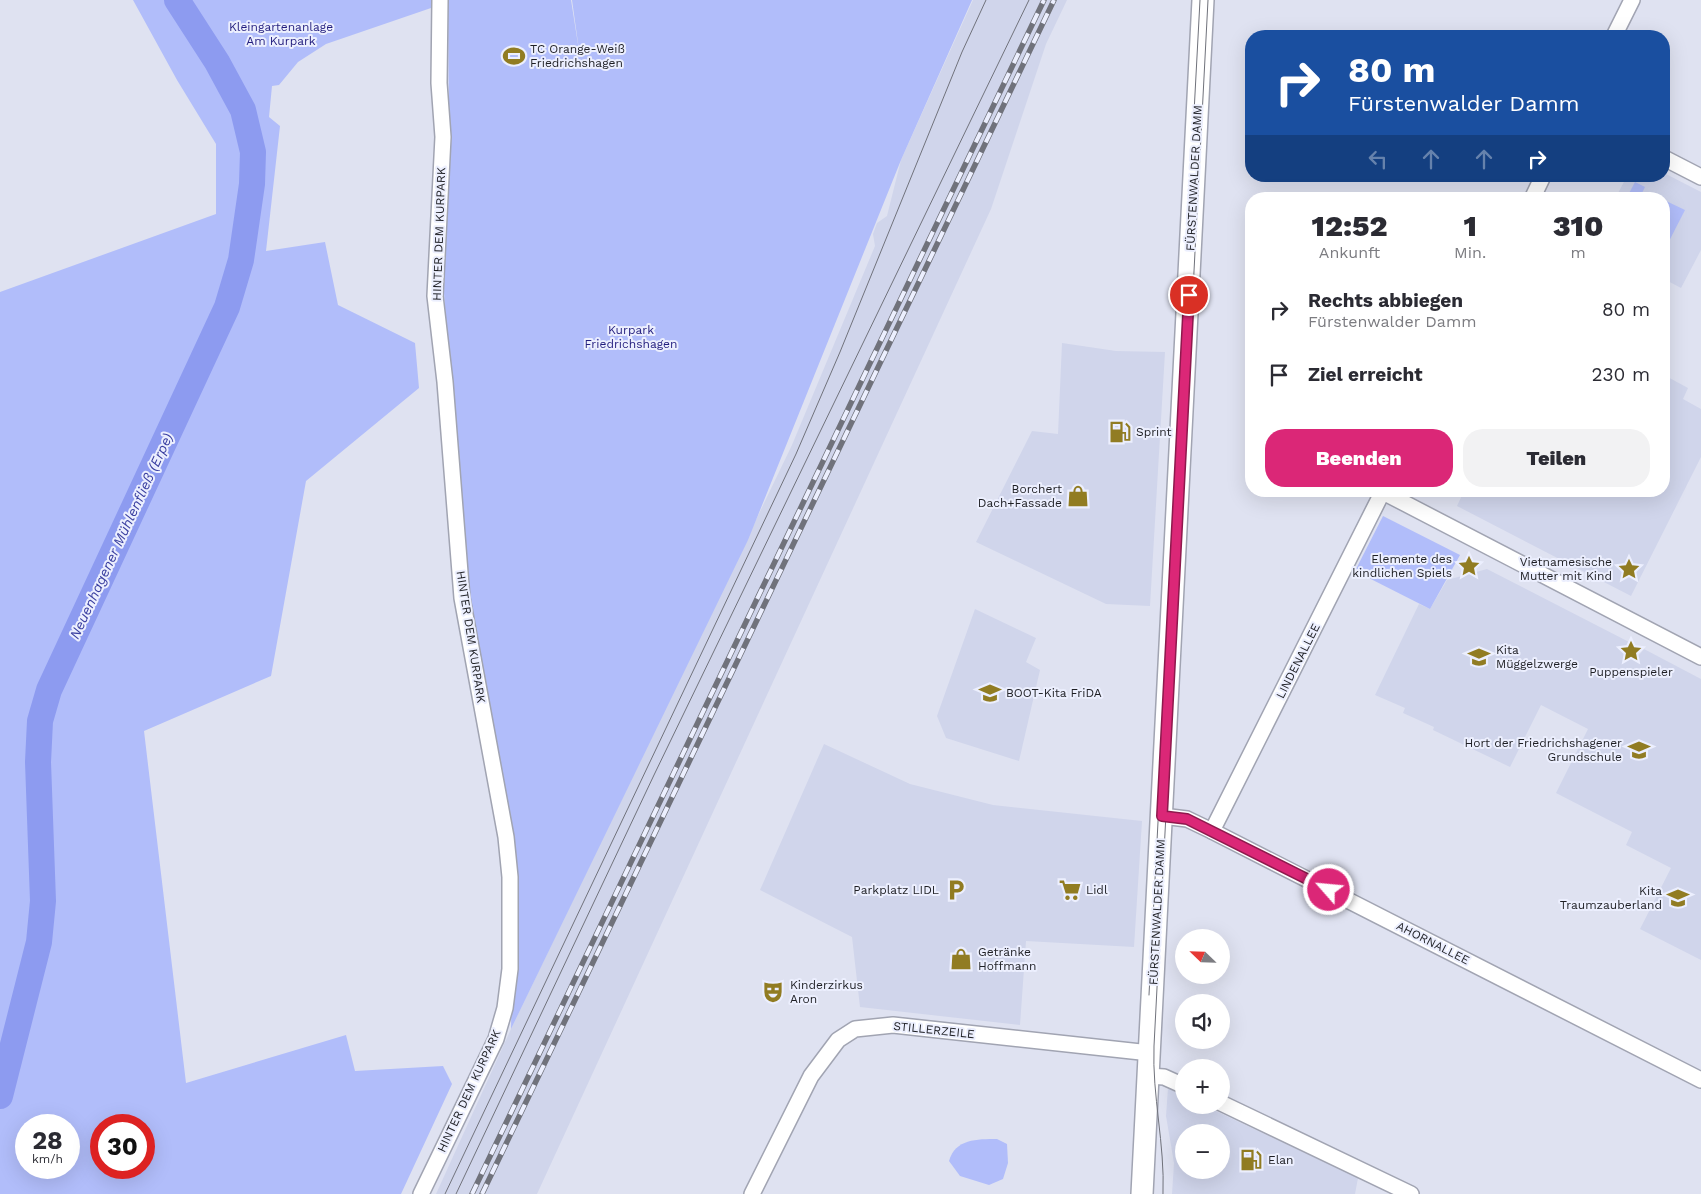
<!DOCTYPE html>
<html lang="de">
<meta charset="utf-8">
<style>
:root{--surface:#fff;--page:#f2f2f3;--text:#2b2b33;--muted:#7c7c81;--accent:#db2777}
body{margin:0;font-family:"Work Sans",sans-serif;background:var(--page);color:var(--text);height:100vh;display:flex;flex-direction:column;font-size:19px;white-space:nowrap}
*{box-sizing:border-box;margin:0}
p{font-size:16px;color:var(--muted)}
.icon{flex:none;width:28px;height:28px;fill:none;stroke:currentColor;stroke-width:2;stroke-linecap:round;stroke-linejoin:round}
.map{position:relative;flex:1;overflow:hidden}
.panel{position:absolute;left:1245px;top:192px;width:425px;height:305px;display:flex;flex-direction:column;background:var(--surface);border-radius:20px;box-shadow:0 5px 20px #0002}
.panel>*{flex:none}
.guide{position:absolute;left:1245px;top:30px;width:425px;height:152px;border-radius:20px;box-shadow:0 5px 20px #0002;background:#1a4fa0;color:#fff;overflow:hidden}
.needle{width:32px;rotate:293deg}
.controls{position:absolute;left:1175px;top:929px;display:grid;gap:10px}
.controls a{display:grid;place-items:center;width:55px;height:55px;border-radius:50%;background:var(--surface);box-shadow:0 5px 20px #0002;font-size:25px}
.speed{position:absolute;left:15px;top:1114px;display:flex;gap:10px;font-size:25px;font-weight:700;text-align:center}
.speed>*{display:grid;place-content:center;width:65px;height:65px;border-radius:50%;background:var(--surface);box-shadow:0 5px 20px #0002;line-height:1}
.speed small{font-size:12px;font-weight:400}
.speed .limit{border:8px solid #d22;background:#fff;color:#111}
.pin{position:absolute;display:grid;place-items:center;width:42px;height:42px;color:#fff;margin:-21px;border:2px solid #fff;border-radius:50%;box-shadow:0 1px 5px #0007}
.me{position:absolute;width:55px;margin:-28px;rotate:297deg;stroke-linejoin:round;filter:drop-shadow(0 0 4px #0008)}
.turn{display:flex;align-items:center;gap:18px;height:105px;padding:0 20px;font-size:22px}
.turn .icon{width:65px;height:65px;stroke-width:2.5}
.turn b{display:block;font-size:35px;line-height:42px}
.lanes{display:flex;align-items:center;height:48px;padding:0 20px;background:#0003;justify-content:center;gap:25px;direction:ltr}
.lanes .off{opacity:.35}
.eta{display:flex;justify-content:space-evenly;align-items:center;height:85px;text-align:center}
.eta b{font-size:30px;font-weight:800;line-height:35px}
.action{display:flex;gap:10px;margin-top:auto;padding:10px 20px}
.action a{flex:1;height:58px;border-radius:20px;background:var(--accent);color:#fff;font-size:20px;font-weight:800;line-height:58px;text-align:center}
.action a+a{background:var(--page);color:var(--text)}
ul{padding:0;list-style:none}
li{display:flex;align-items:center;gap:15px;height:65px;padding:0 20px}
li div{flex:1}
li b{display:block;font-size:19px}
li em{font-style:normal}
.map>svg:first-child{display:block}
</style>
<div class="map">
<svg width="1701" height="1194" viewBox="0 0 1701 1194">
<rect width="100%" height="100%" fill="#dfe2f1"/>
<!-- built -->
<g fill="#d0d5eb" fill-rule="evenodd">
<polygon points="973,0 1067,0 1046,44 991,209 537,1194 436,1194 511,1029 792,445 875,246 873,234 877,223 887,216 901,160"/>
<polygon points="1664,173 1701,192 1701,250 1681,288 1664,279 1664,199 1615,199 1627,176 1664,176"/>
<polygon points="1062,343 1116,351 1165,352 1150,606 1106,604 976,542 1032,431 1058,434"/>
<polygon points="1664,375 1688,388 1683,399 1701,409 1701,457 1631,596 1457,506 1464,491 1664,491"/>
<polygon points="1487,569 1631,643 1629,650 1639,655 1644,649 1701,679 1701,960 1640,929 1671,868 1626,845 1632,832 1556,793 1588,729 1541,705 1510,767 1433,730 1434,727 1403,713 1405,708 1375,695 1419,604 1430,609 1447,580"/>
<polygon points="975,609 1036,638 1026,662 1040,670 1019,761 946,738 937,716"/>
<polygon points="824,744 910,784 993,805 1142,821 1134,947 1026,941 1020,1025 860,1007 852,937 760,890"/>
<path d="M1168,1088l16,8v9h19l155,73 -3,16h-183l2,-31 -8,-47zM1184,1132h37v38h-37z"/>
</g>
<!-- green -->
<g fill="#b1bdfa" fill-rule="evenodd">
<path d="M133,0h299l-1,8 -105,36 -28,18 -19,23 -7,1 -3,31 11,9 -14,125 59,-9 13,63 77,38 4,45 -113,93 -35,195 -127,55 42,352 160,-48 9,36 88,-5 9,18 -51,110h-401v-902l216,-78v-70l-39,-64zM26,1125h43v43h-43zM101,1125h43v43h-43z"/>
<polygon points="448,0 571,0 580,57 572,0 972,0 901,160 748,540 511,1029 514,868 463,565 444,293 449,131"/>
<polygon points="1635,182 1645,187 1639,199 1626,199"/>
<polygon points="1664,200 1685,210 1664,251"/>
<polygon points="1383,516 1460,555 1430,609 1355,571"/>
<path d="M997,1139l10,5 1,19 -5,16 -14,6 -29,-9 -11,-15c6,-22 28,-22 48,-22z"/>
</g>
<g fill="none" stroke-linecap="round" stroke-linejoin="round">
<!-- river -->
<polyline stroke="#8d9bf0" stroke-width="26" points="0,1096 39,942 43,901 38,762 40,721 49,690 227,307 241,260 252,184 253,152 243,110 217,62 177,0"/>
<!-- minor casing -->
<g stroke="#a1a4b2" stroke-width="18">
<g id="minor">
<polyline points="1614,36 1632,0"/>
<polyline points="1664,158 1701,177"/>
<polyline points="1532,199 1543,176"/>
<polyline points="1383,492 1701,657"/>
<polyline points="1162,816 1187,819 1212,831 1701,1080"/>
<polyline points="1212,831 1383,491"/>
<polyline points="1148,1076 1164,1077 1184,1086"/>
<polyline points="1221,1103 1411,1194"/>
<polyline points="421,1194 496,1039 505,1008 510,969 510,877 506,837 462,598 445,382 435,296 443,137 439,83 440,0"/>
<polyline points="752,1194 811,1076 838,1040 855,1029 893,1025 1150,1053"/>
</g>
</g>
<!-- secondary casing -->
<g stroke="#a1a4b2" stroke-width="24">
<polyline id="secondary" points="1142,1194 1203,0"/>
</g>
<!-- minor -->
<use href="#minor" stroke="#fff" stroke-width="15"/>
<!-- secondary -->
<use href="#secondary" stroke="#fff" stroke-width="21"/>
<!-- tram -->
<g stroke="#70727b" stroke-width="1">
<polyline points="1194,113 1200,0"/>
<polyline points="1149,995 1172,553"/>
<polyline points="445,1194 796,454 840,352 962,52 986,0"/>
<polyline points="456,1194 654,775 1029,0"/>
<path d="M1163,1194c2,-50 -11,-98 -9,-148l54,-1046"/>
</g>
<!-- rail casing -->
<g stroke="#70727b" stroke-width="5.5">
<g id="rail">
<polyline points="472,1194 1044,0"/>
<polyline points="482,1194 1054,0"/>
</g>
</g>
<!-- rail -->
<use href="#rail" stroke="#eceffe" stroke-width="4" stroke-dasharray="11" stroke-linecap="butt"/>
</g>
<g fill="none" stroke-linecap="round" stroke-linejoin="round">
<!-- route casing -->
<g stroke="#8e194d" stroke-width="12">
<polyline id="route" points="1189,295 1162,816 1187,819 1329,890"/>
</g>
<!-- route -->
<use href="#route" stroke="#db2777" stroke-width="9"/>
</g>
<!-- icons -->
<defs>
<g id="stadium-bare" transform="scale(1.725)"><path d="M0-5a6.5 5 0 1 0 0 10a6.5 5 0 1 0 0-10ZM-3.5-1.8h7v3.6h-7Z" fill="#917c22" stroke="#eceffe" stroke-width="2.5" paint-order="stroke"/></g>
<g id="fuel-bare" transform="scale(1.725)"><path d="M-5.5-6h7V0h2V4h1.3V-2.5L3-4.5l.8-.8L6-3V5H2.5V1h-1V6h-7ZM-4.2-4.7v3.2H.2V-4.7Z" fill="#917c22" stroke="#eceffe" stroke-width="2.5" paint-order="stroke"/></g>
<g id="shop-bare" transform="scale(1.725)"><path d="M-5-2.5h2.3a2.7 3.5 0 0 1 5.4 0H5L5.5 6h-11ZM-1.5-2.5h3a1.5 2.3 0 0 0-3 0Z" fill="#917c22" stroke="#eceffe" stroke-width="2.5" paint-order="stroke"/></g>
<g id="sight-bare" transform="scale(1.725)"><path d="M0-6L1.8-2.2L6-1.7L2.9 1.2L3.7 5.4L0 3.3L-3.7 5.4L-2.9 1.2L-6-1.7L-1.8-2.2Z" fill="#917c22" stroke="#eceffe" stroke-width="2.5" paint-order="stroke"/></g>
<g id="school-bare" transform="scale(1.725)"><path d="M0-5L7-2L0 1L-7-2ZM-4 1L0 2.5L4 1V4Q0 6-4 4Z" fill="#917c22" stroke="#eceffe" stroke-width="2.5" paint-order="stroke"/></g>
<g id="parking-bare" transform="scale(1.725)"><path d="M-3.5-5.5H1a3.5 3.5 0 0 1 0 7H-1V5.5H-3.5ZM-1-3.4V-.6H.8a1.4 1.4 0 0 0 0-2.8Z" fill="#917c22" stroke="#eceffe" stroke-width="2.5" paint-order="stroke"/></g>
<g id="supermarket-bare" transform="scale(1.725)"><path d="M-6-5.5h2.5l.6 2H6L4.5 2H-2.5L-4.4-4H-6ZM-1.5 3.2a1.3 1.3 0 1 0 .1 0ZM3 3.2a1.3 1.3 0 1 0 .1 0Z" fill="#917c22" stroke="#eceffe" stroke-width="2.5" paint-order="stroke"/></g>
<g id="theatre-bare" transform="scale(1.725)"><path d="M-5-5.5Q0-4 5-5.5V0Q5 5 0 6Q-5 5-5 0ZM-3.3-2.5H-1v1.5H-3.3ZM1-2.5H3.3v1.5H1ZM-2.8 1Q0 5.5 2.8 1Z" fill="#917c22" stroke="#eceffe" stroke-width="2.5" paint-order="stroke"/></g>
</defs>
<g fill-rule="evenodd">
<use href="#stadium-bare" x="514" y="56"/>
<use href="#fuel-bare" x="1120" y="432"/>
<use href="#shop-bare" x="1078" y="496"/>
<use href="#sight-bare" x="1469" y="566"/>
<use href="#sight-bare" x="1629" y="569"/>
<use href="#sight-bare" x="1631" y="651"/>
<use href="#school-bare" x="1479" y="657"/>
<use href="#school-bare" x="990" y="693"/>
<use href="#school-bare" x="1639" y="750"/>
<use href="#parking-bare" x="956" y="890"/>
<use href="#supermarket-bare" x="1070" y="890"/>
<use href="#school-bare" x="1678" y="898"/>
<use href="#shop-bare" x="961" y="959"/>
<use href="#theatre-bare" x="773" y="992"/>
<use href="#fuel-bare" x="1251" y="1160"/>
</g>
<g text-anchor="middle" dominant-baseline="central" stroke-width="4" stroke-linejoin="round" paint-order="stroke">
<!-- park labels -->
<g font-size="12" fill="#231e7e" stroke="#eceffe">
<text x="281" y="27">Kleingartenanlage<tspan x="281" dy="14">Am Kurpark</tspan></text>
<text x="631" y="330">Kurpark<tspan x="631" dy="14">Friedrichshagen</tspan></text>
</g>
<!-- poi labels -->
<g font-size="12" fill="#1e1f24" stroke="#eceffe" text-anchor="start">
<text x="530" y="49">TC Orange-Weiß<tspan x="530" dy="14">Friedrichshagen</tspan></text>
<text x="1136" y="432">Sprint</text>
<text x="1062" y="489" text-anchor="end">Borchert<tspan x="1062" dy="14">Dach+Fassade</tspan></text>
<text x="1452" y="559" text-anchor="end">Elemente des<tspan x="1452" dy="14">kindlichen Spiels</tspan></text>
<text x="1612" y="562" text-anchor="end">Vietnamesische<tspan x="1612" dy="14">Mutter mit Kind</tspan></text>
<text x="1496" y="650">Kita<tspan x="1496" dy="14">Müggelzwerge</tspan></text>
<text x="1631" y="672" text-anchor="middle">Puppenspieler</text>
<text x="1006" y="693">BOOT-Kita FriDA</text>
<text x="1622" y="743" text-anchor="end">Hort der Friedrichshagener<tspan x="1622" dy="14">Grundschule</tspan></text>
<text x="939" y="890" text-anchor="end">Parkplatz LIDL</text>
<text x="1086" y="890">Lidl</text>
<text x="1662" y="891" text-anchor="end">Kita<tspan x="1662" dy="14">Traumzauberland</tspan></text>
<text x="978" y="952">Getränke<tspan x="978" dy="14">Hoffmann</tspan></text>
<text x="790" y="985">Kinderzirkus<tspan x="790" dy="14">Aron</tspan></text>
<text x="1268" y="1160">Elan</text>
</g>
<!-- street labels -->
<g font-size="12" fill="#1e1f24" stroke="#eceffe">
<text transform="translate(1194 178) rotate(-87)">FÜRSTENWALDER DAMM</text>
<text transform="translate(439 234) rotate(-88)">HINTER DEM KURPARK</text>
<text transform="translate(471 637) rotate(81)">HINTER DEM KURPARK</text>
<text transform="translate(1298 661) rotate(-63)">LINDENALLEE</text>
<text transform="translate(1157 912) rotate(-87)">FÜRSTENWALDER DAMM</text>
<text transform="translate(1433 943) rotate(27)">AHORNALLEE</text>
<text transform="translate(934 1030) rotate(6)">STILLERZEILE</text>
<text transform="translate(469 1091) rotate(-65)">HINTER DEM KURPARK</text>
</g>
<!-- water labels -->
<g font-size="14" font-style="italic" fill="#3b40a1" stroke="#eceffe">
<text transform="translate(121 536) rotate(-65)">Neuenhagener Mühlenfließ (Erpe)</text>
</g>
</g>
</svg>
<div class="controls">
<a><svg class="needle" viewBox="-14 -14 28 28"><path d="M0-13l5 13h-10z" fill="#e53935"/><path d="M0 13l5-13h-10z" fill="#7c7c81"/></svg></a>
<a><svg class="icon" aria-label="sound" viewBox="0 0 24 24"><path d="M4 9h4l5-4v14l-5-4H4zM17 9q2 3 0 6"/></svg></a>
<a>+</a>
<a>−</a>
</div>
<div class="speed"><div>28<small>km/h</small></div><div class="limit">30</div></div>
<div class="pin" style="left:1189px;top:295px;background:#d93025"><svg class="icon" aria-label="arrive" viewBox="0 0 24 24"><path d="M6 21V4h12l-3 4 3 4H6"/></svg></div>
<svg class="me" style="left:1329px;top:890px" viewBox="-20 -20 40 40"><circle r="17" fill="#db2777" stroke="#fff" stroke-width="3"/><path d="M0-11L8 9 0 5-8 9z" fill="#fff"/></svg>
<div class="guide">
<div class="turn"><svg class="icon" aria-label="right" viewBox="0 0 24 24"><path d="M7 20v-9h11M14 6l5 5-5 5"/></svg><div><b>80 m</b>Fürstenwalder Damm</div></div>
<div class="lanes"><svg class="icon off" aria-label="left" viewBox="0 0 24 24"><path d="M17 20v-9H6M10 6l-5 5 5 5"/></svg><svg class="icon off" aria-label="ahead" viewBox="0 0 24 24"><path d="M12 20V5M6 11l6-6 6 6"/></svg><svg class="icon off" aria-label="ahead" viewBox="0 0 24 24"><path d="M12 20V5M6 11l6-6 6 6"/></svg><svg class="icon" aria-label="right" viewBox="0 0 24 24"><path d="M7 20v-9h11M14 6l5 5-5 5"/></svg></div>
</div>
<section class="panel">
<div class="eta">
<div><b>12:52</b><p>Ankunft</p></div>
<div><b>1</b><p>Min.</p></div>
<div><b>310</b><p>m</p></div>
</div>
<ul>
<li><svg class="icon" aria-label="right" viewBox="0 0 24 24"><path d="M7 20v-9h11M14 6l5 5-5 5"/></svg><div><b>Rechts abbiegen</b><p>Fürstenwalder Damm</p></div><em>80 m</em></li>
<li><svg class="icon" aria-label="arrive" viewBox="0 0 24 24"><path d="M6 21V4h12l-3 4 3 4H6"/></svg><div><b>Ziel erreicht</b></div><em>230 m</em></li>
</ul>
<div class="action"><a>Beenden</a><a>Teilen</a></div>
</section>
</div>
